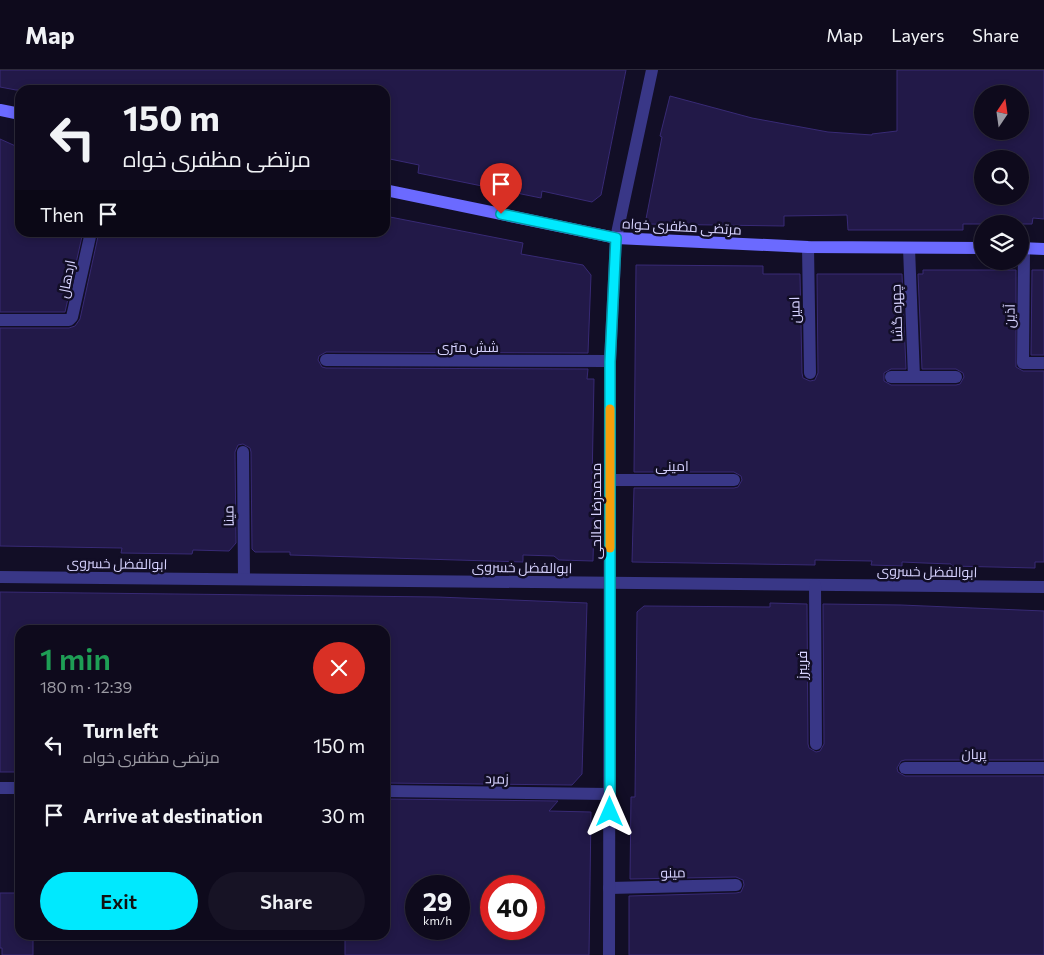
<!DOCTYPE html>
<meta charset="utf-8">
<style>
:root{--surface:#0e0a1c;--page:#171325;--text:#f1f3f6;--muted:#9b9aa3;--line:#2e2b3b;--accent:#00e9fe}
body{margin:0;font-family:Commissioner,Cairo,sans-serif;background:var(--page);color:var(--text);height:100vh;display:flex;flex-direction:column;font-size:19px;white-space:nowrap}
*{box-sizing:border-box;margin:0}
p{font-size:16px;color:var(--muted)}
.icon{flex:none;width:28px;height:28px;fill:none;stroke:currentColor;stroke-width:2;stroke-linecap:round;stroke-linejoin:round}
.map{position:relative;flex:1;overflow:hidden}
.panel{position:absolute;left:15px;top:555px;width:375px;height:315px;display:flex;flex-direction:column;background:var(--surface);border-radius:15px;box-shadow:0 2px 8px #0003,0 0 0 1px var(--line)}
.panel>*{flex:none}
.hud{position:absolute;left:15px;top:15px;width:375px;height:152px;border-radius:15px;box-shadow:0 2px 8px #0003,0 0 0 1px var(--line);background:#0e0a1c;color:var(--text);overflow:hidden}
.needle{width:32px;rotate:13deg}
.tools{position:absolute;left:974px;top:15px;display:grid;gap:10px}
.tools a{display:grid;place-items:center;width:55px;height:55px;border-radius:50%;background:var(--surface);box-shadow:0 2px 8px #0003,0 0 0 1px var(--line);font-size:25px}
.speed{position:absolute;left:405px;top:805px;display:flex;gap:10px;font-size:25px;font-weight:700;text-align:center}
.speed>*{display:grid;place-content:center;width:65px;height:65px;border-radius:50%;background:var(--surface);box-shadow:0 2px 8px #0003,0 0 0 1px var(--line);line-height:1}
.speed small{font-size:12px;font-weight:400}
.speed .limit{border:8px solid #d22;background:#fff;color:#111}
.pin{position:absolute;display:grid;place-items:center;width:42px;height:42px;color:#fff;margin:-51px -21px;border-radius:50% 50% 50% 0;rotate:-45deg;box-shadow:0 0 5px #0007}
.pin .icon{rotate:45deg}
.me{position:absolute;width:55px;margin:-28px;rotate:0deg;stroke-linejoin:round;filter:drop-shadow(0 0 4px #0008)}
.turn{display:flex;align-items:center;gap:18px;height:105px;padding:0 25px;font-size:22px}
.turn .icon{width:65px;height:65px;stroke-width:2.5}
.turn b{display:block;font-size:35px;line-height:42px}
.then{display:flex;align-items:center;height:48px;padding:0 25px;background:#0003;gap:10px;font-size:19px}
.round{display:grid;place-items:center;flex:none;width:52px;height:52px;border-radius:26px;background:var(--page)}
.headline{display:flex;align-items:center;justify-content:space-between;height:85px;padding:0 25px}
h1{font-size:30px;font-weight:600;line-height:38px;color:#1e9e55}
.primary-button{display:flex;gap:10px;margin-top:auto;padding:10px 25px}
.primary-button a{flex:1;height:58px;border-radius:30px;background:var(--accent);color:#111;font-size:20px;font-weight:600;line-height:58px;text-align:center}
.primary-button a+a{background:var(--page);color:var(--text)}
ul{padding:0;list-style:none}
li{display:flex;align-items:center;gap:15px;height:70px;padding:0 25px}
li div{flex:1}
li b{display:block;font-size:19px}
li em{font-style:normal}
header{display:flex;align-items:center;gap:30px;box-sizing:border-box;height:70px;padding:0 25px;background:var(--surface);border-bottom:1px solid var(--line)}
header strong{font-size:24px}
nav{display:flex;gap:28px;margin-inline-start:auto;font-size:18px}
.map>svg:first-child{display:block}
</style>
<header>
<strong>Map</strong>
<nav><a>Map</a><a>Layers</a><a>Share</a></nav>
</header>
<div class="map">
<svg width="1044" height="885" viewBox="0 0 1044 885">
<rect width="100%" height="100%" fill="#120e26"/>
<!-- building -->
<g fill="#221948" stroke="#382a75" fill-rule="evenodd">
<polygon points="0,0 626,0 601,125 592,132 542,121 541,128 418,103 419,95 385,88 385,20 16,20 0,17"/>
<path d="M897,0h147v149l-11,-1 -1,6h-69v6h-115l-1,-15 -63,1v10l-139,-2 17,-87 -2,-1 10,-40 82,22 76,14 44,3v-1l25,-3zM982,24h38v37h-38zM982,89h38v37h-38z"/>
<polygon points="0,69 20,78 20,162 83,162 65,242 0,242"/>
<polygon points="385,146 523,173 521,184 583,195 591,205 588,283 326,282 319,286 318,290 322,297 326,298 588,299 587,309 594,309 592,413 595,414 593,491 559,490 554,486 523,485 523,492 290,485 290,482 255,482 252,479 251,382 250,378 243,374 238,375 235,382 236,473 229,481 193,480 192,484 121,483 122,478 0,476 0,258 69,258 75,256 80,249 99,162 385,162"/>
<polygon points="636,195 763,196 763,204 800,204 802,303 803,308 810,311 815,310 818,303 817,204 902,204 906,299 891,299 884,303 884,311 891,315 956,315 960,314 964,307 963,303 956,299 922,299 918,204 923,204 923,200 1016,200 1016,297 1023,301 1044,301 1044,492 1035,492 1035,498 951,496 951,494 924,493 902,492 902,496 871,495 872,491 815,490 815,495 632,492 634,418 734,418 738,417 742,410 741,406 734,402 634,402"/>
<polygon points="1032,200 1044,200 1044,285 1031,285"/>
<polygon points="0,522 438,527 587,533 582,704 572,715 385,713 385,560 20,560 20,702 0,702"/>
<polygon points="770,533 807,534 808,674 809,678 816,682 820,681 824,674 823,534 901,535 1044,541 1044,690 905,690 901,691 897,698 898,702 905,706 1044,706 1044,885 629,885 629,826 736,823 741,822 744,815 743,810 736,807 630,809 631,727 635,727 637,542 644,536 770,537"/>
<path d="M385,729l173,2 -9,10 42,1 -2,143h-244v-20h40zM416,816h43v43h-43zM491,816h43v43h-43z"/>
<polygon points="0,823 20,823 20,865 33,865 33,885 2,885 2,878 0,878"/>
</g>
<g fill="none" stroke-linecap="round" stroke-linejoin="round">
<!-- minor -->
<g stroke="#393787" stroke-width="12">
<polyline points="808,177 810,303"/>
<polyline points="909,178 914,307"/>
<polyline points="1024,178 1023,293 1044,293"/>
<polyline points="0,250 69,250 72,247 91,162"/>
<polyline points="326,290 610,291"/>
<polyline points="891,307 956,307"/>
<polyline points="243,382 244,509"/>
<polyline points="610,410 734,410"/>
<polyline points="0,507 1044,517"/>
<polyline points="815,515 816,674"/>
<polyline points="905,698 1044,698"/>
<polyline points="0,718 20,718"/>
<polyline points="385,721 609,724"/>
<polyline points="609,818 736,815"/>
</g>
<!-- tertiary -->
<polyline stroke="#393787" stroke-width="12" points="609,885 610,291 616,168 652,0"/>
<!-- secondary -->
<g stroke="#6b6aff" stroke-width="12">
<polyline points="0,40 20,44"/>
<polyline points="385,120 616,168 808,177 982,178"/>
<polyline points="1020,178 1044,179"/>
</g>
</g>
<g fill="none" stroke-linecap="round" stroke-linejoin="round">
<!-- route casing -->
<g stroke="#0097a5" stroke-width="12">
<polyline id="route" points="501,144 616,168 610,292 610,742"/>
</g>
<!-- route -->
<use href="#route" stroke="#00e9fe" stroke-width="9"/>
<!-- slow -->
<polyline stroke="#f59e0b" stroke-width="9" points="610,339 610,478"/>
</g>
<g text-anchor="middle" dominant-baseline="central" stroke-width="5" stroke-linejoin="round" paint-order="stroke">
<!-- street labels -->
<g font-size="14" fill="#d7d3ff" stroke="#120e26">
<text transform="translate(682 156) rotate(3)">مرتضی مظفری خواه</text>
<text transform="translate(66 209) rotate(-79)">اردهال</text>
<text transform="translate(794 240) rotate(-91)">امین</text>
<text transform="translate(896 243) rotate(-92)">چهره گشا</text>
<text transform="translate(1009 246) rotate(-89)">آذین</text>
<text x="468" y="276">شش متری</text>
<text x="672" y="395">امینی</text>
<text transform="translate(595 441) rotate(-90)">محمدرضا صالحی</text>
<text transform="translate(228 446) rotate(-91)">مینا</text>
<text transform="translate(117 493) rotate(1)">ابوالفضل خسروی</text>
<text transform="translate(522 497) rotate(1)">ابوالفضل خسروی</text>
<text transform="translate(927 501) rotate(1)">ابوالفضل خسروی</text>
<text transform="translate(801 595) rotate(-90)">فریبرز</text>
<text x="974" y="683">پریان</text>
<text transform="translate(497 708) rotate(1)">زمرد</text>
<text transform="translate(673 802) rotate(-1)">مینو</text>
</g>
</g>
</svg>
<div class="tools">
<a><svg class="needle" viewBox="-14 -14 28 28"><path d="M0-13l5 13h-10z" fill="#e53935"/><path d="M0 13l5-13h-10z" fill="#9b9aa3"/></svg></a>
<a><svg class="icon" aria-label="search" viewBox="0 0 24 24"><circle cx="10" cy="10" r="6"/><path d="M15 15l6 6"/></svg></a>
<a><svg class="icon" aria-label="layers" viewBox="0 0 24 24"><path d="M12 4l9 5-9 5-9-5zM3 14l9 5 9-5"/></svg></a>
</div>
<div class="speed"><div>29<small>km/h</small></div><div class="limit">40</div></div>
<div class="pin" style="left:501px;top:144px;background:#d93025"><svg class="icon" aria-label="arrive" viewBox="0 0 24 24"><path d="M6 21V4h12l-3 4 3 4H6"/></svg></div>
<svg class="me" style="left:610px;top:742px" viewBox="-20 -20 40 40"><path d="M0-17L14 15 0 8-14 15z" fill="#00e9fe" stroke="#fff" stroke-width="4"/></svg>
<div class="hud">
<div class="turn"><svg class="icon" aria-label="left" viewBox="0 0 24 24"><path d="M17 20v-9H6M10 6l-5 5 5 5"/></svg><div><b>150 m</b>مرتضی مظفری خواه</div></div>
<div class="then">Then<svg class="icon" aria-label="arrive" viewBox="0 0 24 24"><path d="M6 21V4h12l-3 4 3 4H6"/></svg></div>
</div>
<section class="panel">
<div class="headline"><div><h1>1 min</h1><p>180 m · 12:39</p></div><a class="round" style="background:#d93025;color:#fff"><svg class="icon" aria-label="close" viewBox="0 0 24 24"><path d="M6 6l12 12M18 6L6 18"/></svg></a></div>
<ul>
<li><svg class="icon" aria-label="left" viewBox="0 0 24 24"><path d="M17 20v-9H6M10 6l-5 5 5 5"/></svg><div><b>Turn left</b><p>مرتضی مظفری خواه</p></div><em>150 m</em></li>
<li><svg class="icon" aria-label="arrive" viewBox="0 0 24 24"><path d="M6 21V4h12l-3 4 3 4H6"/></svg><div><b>Arrive at destination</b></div><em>30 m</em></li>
</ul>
<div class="primary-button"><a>Exit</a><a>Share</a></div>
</section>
</div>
